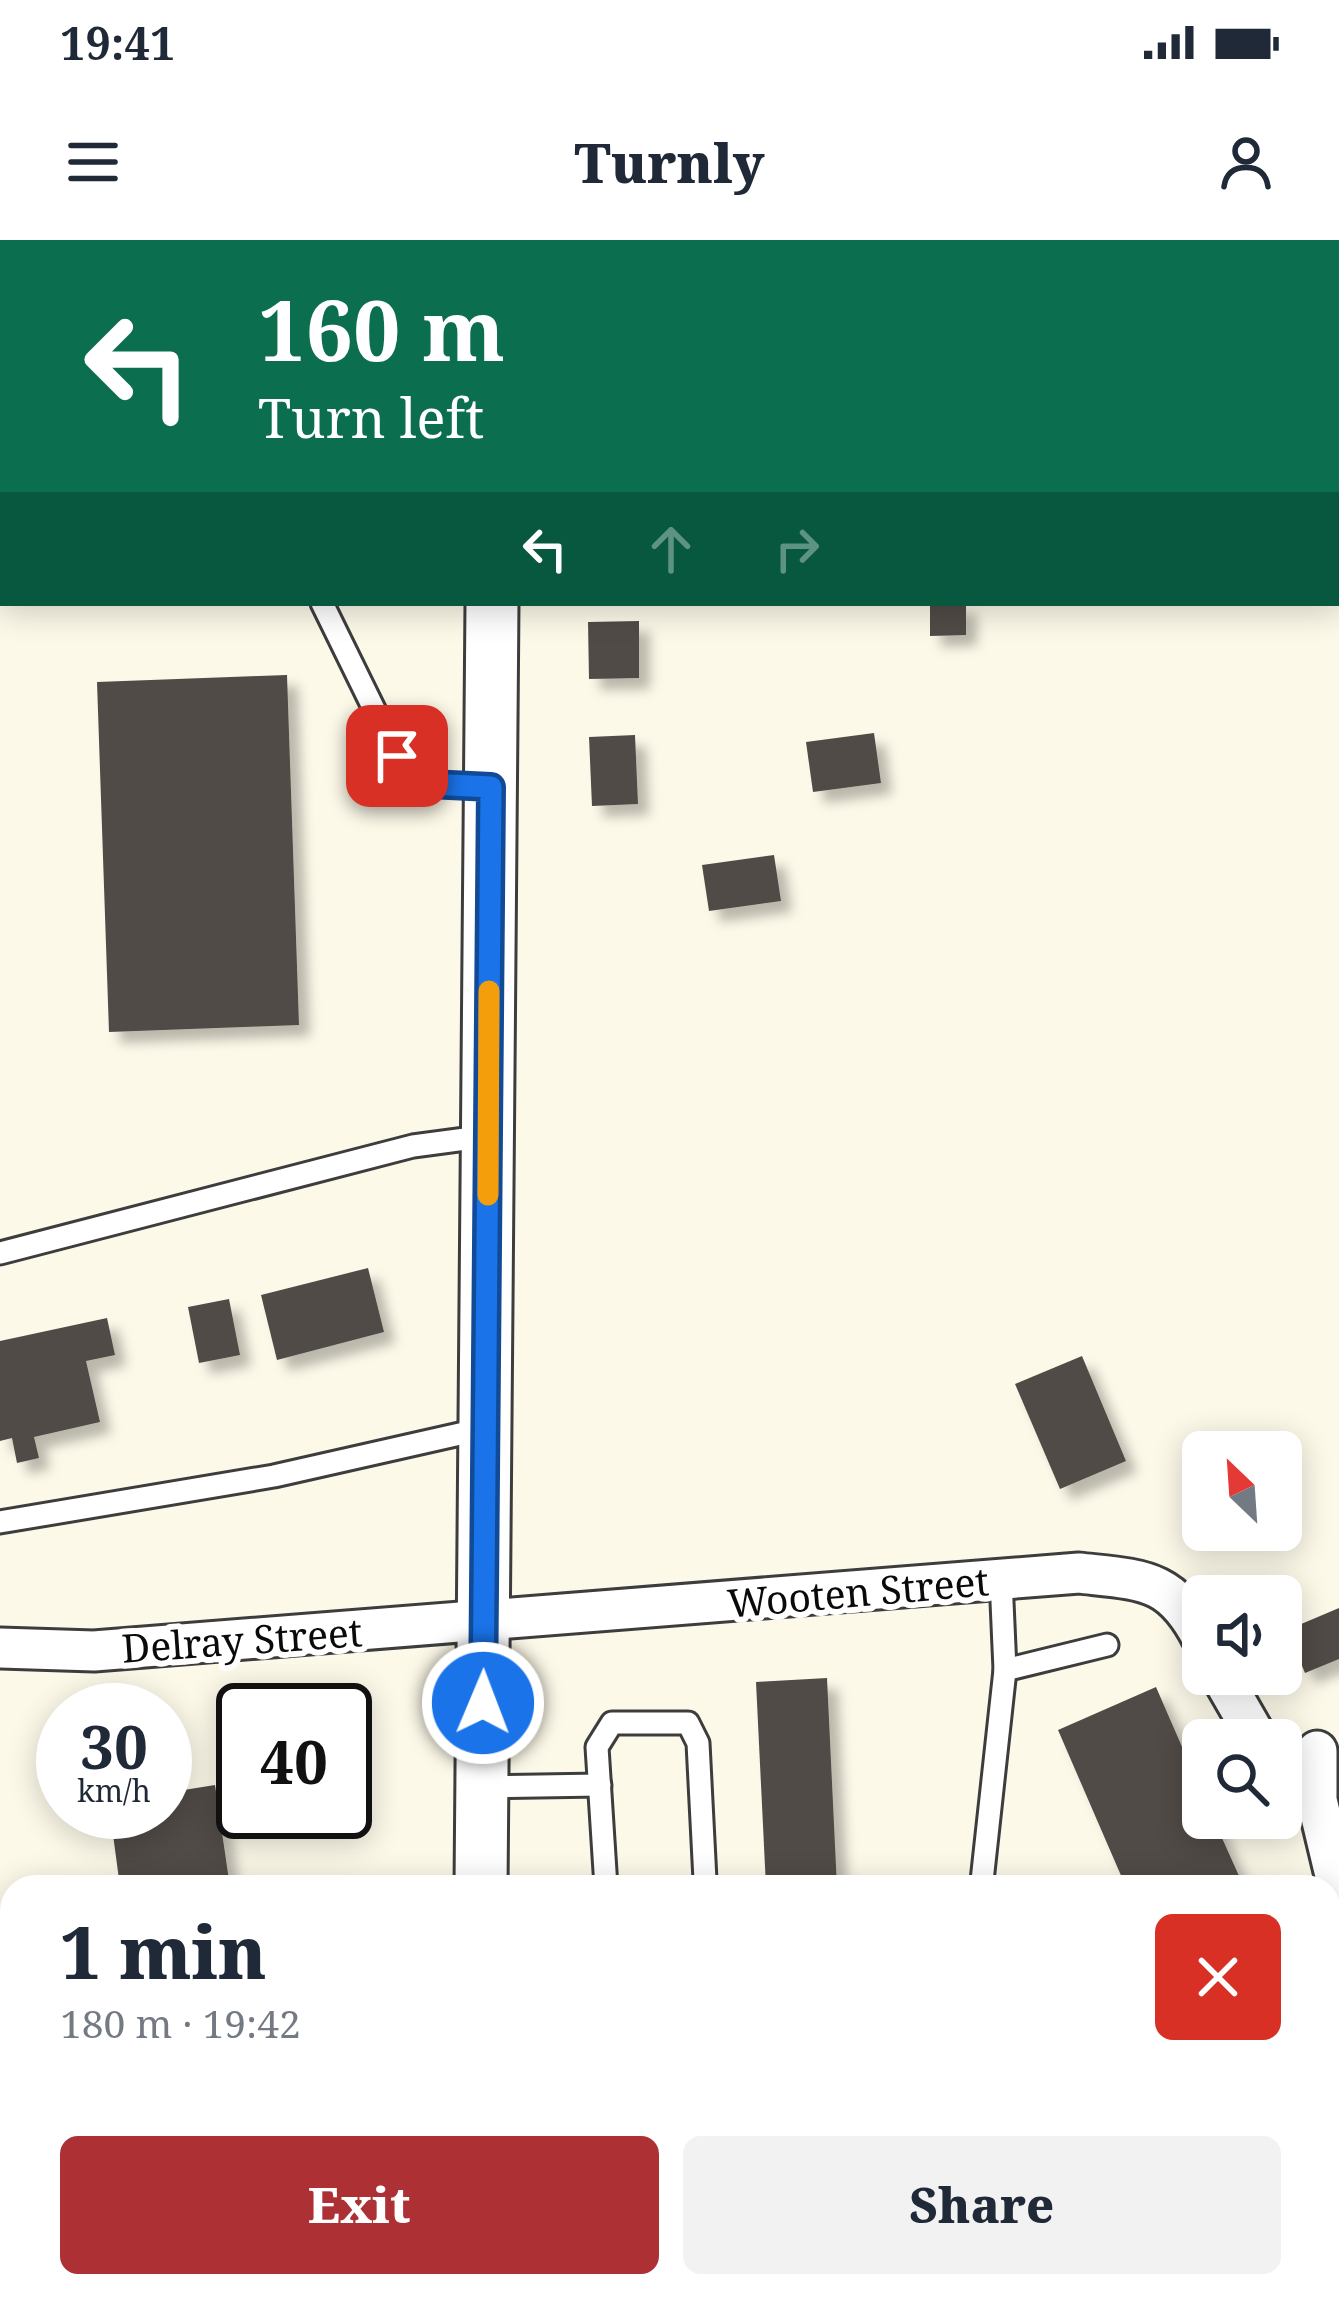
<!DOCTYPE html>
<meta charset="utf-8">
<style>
:root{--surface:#fff;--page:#f2f2f3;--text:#1f2937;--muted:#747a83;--accent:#ac3034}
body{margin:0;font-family:"Noto Serif",serif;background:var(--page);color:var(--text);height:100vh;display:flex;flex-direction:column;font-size:45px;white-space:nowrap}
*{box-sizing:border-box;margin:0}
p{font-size:39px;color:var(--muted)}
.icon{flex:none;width:66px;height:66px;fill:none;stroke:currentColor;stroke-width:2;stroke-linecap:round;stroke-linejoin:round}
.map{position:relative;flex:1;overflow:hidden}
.details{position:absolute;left:0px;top:1635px;width:1341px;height:423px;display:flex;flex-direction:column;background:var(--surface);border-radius:36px 36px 0 0;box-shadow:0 6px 30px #0003}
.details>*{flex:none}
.hud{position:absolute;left:0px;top:0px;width:1341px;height:366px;box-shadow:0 6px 30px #0003;background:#0b6e4f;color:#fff;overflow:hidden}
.needle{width:78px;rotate:335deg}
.fabs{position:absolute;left:1182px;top:1191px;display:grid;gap:24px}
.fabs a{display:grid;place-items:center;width:120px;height:120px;border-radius:18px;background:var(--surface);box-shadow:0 6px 30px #0003;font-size:60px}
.speed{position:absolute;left:36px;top:1443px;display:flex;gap:24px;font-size:60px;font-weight:700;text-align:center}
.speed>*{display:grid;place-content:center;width:156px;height:156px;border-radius:50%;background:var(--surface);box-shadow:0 6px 30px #0003;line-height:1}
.speed small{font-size:30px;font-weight:400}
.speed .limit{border:6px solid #111;border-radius:18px;background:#fff;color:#111}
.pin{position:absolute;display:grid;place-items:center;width:102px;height:102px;color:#fff;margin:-51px;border-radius:24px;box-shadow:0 6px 18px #0006}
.me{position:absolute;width:132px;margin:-66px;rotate:1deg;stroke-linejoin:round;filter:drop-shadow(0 0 9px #0008)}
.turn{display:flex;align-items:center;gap:42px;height:252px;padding:0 60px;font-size:54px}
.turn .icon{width:156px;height:156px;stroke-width:2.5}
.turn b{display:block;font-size:84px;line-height:102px}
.lanes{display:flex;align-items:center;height:114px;padding:0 60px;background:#0003;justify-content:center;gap:60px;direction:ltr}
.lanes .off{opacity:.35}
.round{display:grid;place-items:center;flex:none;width:126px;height:126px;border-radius:18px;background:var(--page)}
.summary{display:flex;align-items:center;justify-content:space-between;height:204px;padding:0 60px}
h1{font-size:72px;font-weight:800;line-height:90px}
.primary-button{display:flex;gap:24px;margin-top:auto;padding:24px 60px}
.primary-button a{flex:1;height:138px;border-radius:18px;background:var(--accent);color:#fff;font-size:48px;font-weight:800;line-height:138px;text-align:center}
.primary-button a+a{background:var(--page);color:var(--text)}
.status{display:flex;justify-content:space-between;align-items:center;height:84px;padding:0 60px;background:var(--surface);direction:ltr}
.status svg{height:33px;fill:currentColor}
header{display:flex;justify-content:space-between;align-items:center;height:156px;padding:0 60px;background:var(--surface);font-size:54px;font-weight:800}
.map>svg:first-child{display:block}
</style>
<div class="status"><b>19:41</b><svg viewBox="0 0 49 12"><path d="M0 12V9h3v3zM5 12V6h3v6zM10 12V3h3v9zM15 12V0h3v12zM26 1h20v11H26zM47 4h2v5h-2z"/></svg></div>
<header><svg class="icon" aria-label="menu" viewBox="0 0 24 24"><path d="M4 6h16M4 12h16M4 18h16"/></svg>Turnly<svg class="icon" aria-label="person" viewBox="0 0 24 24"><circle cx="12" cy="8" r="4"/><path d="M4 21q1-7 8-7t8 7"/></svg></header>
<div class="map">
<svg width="1339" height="2057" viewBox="0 0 1339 2057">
<defs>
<filter id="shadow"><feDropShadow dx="11" dy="11" stdDeviation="6" flood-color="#0004"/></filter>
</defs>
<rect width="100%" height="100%" fill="#fdf9e9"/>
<!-- building -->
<g fill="#514b47" filter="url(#shadow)">
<polygon points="930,363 966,363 966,395 930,396"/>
<polygon points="639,381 639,438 589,439 588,382"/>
<polygon points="287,435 299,785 109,792 97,442"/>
<polygon points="874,493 881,543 813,552 806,502"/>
<polygon points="635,495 638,564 592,566 589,497"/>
<polygon points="774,615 781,661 709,671 702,625"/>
<polygon points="368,1028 384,1092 277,1120 261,1055"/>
<polygon points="229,1059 240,1115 199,1123 188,1067"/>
<polygon points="107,1078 115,1115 86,1121 100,1182 34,1197 39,1218 17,1223 12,1198 0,1201 0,1101"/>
<polygon points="1082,1116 1126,1221 1060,1249 1015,1144"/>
<polygon points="1339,1368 1339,1419 1305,1433 1287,1390"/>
<polygon points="827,1438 837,1647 766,1647 756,1442"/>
<polygon points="1156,1447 1203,1555 1203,1578 1213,1578 1244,1647 1126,1647 1058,1490"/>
<polygon points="215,1545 230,1647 120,1647 110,1572 165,1572 165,1553"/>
</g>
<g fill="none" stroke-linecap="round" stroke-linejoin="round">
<!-- service casing -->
<g stroke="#3d3d3d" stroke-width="27">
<g id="service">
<polyline points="15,0 15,3"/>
<path d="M322,363l75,153c31,34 49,29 93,31"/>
<polyline points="0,1013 413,906 488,896"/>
<polyline points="0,1282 274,1236 482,1189"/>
<polyline points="1005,1430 1107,1405"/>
<polyline points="483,1547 600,1545"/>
<polyline points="982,1641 1005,1430 1001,1339"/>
<polyline points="606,1647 597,1507 612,1483 688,1483 698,1503 705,1640 699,1647"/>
</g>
</g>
<!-- minor casing -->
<g stroke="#3d3d3d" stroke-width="45">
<g id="minor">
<path d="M0,1408l94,3 985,-78c64,7 93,5 124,67"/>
<polyline points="1220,1434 1258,1500"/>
<polyline points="1317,1511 1317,1560 1339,1652"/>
</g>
</g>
<!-- tertiary casing -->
<g stroke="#3d3d3d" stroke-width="57">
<g id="tertiary">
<polyline points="494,3 494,0"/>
<polyline points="481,1647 492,363"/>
<polyline points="481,2046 482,2057"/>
</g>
</g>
<!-- trunk casing -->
<g stroke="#1b1b1b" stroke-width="72">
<g id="trunk">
<polyline points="1329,1942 1339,1941"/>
<polyline points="688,2057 749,2046"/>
</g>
</g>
<!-- service -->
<use href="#service" stroke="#fff" stroke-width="21"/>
<!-- minor -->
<use href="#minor" stroke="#fff" stroke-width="39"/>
<!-- tertiary -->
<use href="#tertiary" stroke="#fff" stroke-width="51"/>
<!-- trunk -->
<use href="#trunk" stroke="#e8b664" stroke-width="66"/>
</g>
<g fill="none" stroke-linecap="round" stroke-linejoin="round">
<!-- route casing -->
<g stroke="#114b97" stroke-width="30">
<polyline id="route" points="397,516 429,544 491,547 483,1463"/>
</g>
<!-- route -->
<use href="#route" stroke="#1a73e8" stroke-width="21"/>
<!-- slow -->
<polyline stroke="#f59e0b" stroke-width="21" points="488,955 489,751"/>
</g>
<g text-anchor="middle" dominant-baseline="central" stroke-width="12" stroke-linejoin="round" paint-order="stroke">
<!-- street labels -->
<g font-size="39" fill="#0a0a0a" stroke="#fff">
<text transform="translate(858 1351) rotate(-5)">Wooten Street</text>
<text transform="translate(242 1399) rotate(-4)">Delray Street</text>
</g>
</g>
</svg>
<div class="fabs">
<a><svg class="needle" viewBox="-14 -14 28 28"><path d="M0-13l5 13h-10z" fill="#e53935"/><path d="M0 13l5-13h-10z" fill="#747a83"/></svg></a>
<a><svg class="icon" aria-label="sound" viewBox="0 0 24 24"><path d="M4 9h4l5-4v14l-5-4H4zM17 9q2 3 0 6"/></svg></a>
<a><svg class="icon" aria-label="search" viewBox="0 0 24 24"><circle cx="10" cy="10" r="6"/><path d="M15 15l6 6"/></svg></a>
</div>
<div class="speed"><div>30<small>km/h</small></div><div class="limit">40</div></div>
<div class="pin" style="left:397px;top:516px;background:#d93025"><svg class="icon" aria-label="arrive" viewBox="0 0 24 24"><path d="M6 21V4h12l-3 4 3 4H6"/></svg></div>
<svg class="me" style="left:483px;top:1463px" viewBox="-20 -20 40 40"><circle r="17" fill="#1a73e8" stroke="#fff" stroke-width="3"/><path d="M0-11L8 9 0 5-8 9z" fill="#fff"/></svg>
<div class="hud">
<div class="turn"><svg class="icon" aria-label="left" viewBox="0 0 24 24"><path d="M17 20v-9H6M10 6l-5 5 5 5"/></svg><div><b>160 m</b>Turn left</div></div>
<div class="lanes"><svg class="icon" aria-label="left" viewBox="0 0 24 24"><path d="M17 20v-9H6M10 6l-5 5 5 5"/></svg><svg class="icon off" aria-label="ahead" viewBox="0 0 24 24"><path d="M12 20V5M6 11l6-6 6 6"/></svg><svg class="icon off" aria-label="right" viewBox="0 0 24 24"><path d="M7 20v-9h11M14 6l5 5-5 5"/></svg></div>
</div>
<section class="details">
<div class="summary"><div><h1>1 min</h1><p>180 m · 19:42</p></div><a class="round" style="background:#d93025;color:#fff"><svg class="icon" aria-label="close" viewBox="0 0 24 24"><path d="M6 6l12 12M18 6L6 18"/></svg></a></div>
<div class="primary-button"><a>Exit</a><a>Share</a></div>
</section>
</div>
